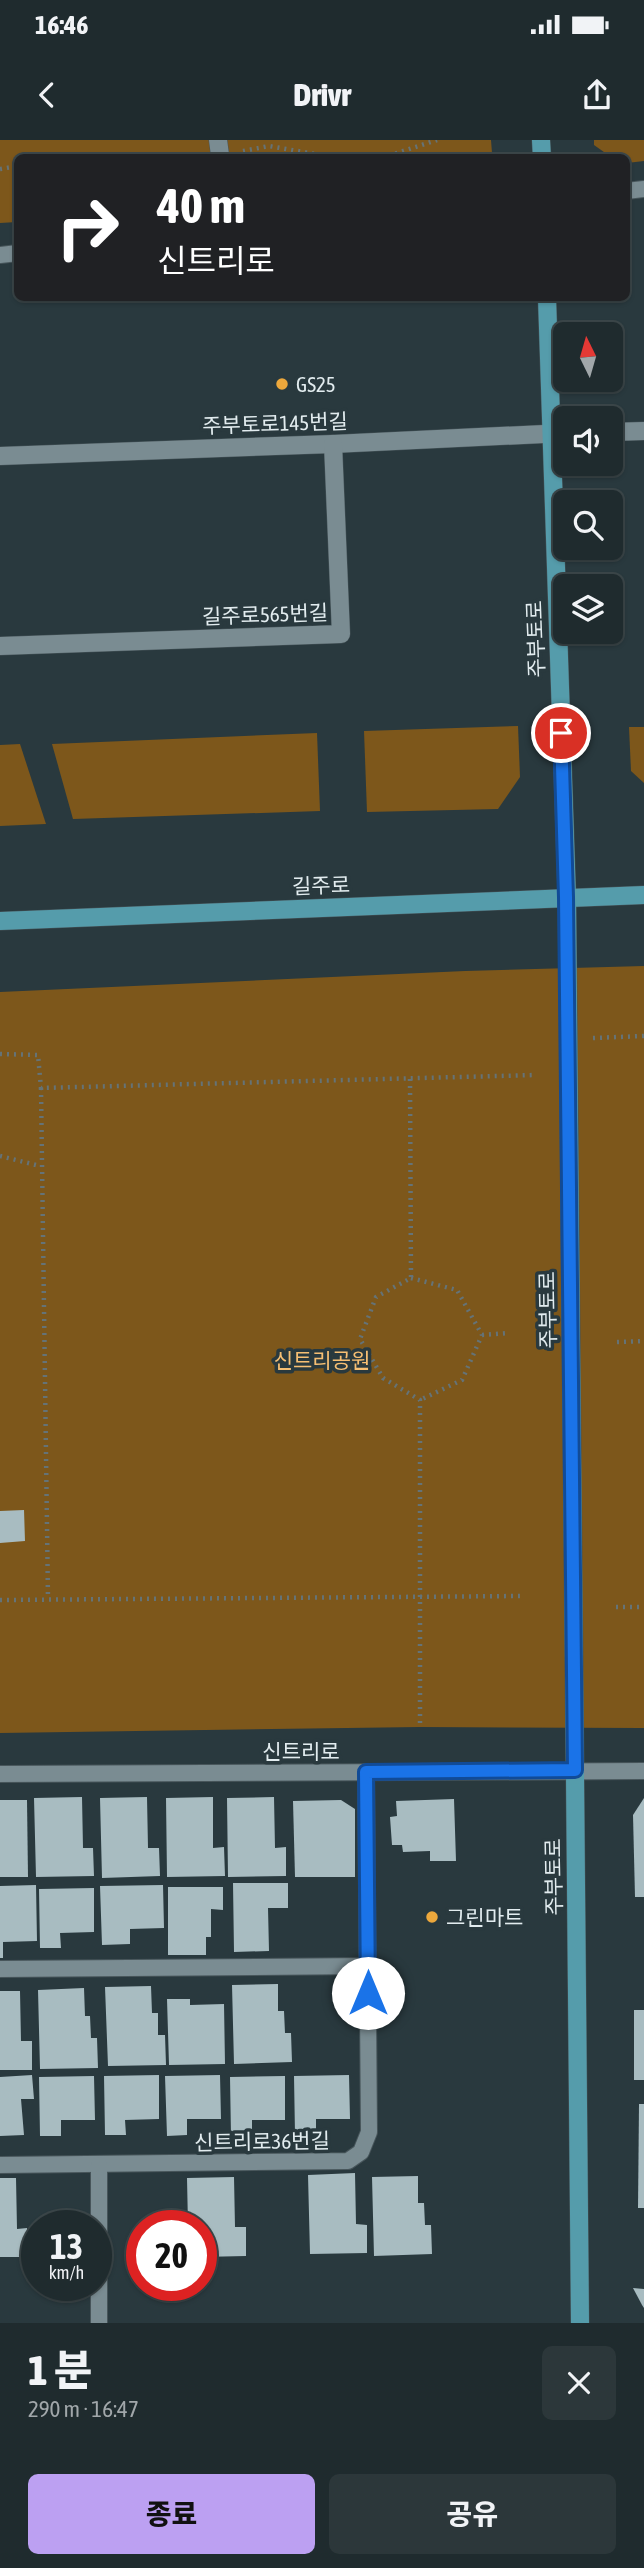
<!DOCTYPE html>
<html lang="ko">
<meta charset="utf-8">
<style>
:root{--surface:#1f2b2e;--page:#2c373a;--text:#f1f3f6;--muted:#a1a7aa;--line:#3c474a;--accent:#bca0f2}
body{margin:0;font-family:"Asap Condensed","Noto Sans KR",sans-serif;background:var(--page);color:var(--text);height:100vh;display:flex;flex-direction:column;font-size:26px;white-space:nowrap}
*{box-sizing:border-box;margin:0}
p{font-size:23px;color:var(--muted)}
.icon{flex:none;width:38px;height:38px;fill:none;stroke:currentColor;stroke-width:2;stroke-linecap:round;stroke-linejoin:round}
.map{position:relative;height:2183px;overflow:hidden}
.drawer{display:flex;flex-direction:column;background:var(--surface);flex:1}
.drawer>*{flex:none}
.top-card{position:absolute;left:14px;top:14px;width:616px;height:147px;border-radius:10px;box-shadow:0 2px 5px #0004,0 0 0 2px var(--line);background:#202124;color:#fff;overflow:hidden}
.needle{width:46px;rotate:355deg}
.buttons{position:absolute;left:553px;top:182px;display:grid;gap:14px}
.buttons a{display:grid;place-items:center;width:70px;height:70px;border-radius:10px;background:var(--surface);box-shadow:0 2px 5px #0004,0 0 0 2px var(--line);font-size:35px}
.speed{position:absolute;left:21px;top:2070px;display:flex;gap:14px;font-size:35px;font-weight:700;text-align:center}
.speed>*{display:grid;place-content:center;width:91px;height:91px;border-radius:50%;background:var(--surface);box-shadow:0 2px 5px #0004,0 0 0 2px var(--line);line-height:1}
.speed small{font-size:18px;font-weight:400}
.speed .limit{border:10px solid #d22;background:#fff;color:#111}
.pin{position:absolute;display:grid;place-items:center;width:60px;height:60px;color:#fff;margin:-30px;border:4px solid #fff;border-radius:50%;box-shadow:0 2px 7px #0007}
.me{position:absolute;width:77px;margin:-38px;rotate:0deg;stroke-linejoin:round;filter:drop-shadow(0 0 5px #0008)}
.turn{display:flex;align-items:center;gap:24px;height:147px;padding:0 28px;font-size:32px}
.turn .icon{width:91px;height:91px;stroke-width:2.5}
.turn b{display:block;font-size:49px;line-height:60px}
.round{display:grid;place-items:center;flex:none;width:74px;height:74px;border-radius:10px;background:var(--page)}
.head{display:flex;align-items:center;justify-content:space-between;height:119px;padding:0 28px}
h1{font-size:42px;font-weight:800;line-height:52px}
.cta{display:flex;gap:14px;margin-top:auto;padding:14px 28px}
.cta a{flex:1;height:80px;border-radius:10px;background:var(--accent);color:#111;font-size:28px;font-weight:800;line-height:80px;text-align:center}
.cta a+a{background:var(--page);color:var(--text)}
.status{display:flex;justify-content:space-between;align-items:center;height:49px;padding:0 35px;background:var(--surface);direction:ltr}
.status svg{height:19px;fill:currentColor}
header{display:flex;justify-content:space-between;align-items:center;height:91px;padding:0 28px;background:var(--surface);font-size:32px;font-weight:800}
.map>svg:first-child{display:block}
</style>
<div class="status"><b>16:46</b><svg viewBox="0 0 49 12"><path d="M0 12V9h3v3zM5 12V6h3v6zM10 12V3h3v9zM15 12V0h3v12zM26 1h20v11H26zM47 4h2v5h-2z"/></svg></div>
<header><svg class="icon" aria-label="back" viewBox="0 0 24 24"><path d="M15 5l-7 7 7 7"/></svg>Drivr<svg class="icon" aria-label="share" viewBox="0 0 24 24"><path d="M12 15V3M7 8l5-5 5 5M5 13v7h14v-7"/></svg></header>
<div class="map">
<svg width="644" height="2183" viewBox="0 0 644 2183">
<rect width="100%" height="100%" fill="#29393e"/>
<!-- green -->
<g fill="#7d571b">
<polygon points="0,0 491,0 492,13 488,18 18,18 17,82 0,83"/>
<polygon points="594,0 644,0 644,21 627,23 626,18 611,17 594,5"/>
<polygon points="518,586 520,637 498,669 367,672 364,591"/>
<polygon points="629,587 644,587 644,643 631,631"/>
<polygon points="317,593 320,671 73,679 52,604"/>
<polygon points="20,604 46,684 0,686 0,605"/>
<polygon points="644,826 644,1588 420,1587 0,1593 0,852 465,831"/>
</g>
<!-- building -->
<g fill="#a8bcc1">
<polygon points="24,1370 25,1401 0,1403 0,1371"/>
<polygon points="82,1657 83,1708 93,1708 94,1736 36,1737 34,1658"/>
<polygon points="147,1657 148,1708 159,1708 160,1736 102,1738 100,1658"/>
<polygon points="213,1657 213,1708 224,1707 225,1736 167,1737 166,1658"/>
<polygon points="274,1657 275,1708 286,1707 286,1736 228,1737 227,1658"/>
<polygon points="644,1658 644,1757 635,1757 633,1675"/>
<polygon points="454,1659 456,1721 430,1721 430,1711 403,1712 402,1705 392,1705 390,1677 397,1676 396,1661"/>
<polygon points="0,1660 27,1660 28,1737 0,1737"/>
<polygon points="341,1660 355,1669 355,1737 295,1737 293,1661"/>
<polygon points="233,1743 288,1743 288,1768 268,1768 269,1811 234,1812"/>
<polygon points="36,1745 37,1801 3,1802 3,1818 0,1818 0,1746"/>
<polygon points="163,1745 164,1788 130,1789 130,1804 102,1805 100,1746"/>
<polygon points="168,1747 223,1747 223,1770 211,1769 211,1797 206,1797 206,1815 168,1815"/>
<polygon points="94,1748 94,1792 60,1793 61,1808 40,1808 39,1749"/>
<polygon points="278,1844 278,1871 284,1871 285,1893 291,1893 292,1922 234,1924 232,1845"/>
<polygon points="151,1846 152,1873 158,1873 158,1895 165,1895 166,1925 108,1926 105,1847"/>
<polygon points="84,1848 85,1876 90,1876 91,1898 97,1898 98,1928 40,1929 38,1850"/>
<polygon points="0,1851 20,1851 21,1901 32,1901 32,1930 0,1930"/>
<polygon points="167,1859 190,1859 190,1865 224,1864 225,1924 169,1925"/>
<rect x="634" y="1870" width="10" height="70"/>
<polygon points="32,1935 34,1959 21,1959 24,1995 0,1996 0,1937"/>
<polygon points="159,1935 159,1979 125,1980 126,1995 105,1995 104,1936"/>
<polygon points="220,1935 221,1979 187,1979 187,1995 167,1996 165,1936"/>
<polygon points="349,1935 350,1979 316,1979 316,1995 295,1995 294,1936"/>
<polygon points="94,1936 95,1980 61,1980 61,1996 40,1996 39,1937"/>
<polygon points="285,1936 285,1980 252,1980 252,1996 231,1997 230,1937"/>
<polygon points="639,1964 644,1964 644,2068 638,2068"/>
<polygon points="355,2033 356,2084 367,2085 367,2113 310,2114 308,2035"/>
<polygon points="418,2036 418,2063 424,2063 425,2085 431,2085 432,2114 374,2116 372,2037"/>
<polygon points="234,2037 235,2087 246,2087 246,2116 201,2117 201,2086 188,2086 187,2038"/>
<polygon points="0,2038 16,2038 17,2089 27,2088 28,2117 0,2117"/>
<polygon points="633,2148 644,2149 644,2168 642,2165"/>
</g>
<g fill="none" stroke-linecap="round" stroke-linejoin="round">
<!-- lane casing -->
<g stroke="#47555a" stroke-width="18">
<g id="lane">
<polyline points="626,51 644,49"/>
<polyline points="0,115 18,113"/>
<polyline points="0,1634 644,1631"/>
<polyline points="0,1829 368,1826"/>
<polyline points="0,2025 348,2021 361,2012 369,1992 366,1632"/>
<polyline points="99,2025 99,2183"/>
</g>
</g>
<!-- street casing -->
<g stroke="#47555a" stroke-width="19">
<g id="street">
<polyline points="218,0 220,15"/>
<polyline points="611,292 644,291"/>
<polyline points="0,316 333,304 565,293"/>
<polyline points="0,506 341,494 333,304"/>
</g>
</g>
<!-- secondary casing -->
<g stroke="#47555a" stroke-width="19">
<g id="secondary">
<polyline points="541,0 542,18"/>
<polyline points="547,158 567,757 580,2183"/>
<polyline points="0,781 644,755"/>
</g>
</g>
<!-- path -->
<g stroke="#657377" stroke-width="4.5" stroke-dasharray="2 5" stroke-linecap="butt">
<polyline points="243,11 269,6 332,17 394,14 437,0"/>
<polyline points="0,29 18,26"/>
<polyline points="593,898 644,896"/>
<polyline points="0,914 38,915 41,948 536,935"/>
<polyline points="410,939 411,1138 376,1157 360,1199 383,1238 420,1260 420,1587"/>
<polyline points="41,948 48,1459"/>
<polyline points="0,1016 40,1026"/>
<polyline points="411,1138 457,1150 482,1195 462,1240 420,1260"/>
<polyline points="482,1195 509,1193"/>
<polyline points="617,1202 644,1201"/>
<polyline points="0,1460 521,1456"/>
<polyline points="616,1467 644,1467"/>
</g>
<!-- lane -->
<use href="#lane" stroke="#7a8c92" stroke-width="16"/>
<!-- street -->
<use href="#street" stroke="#7a8c92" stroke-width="18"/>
<!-- secondary -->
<use href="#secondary" stroke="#559cab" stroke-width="18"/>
</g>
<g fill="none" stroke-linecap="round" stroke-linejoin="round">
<!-- route casing -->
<g stroke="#114b97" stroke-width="18">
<polyline id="route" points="368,1853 366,1632 575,1630 566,757 561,593"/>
</g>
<!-- route -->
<use href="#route" stroke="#1a73e8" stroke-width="12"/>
</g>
<!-- markers -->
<g fill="#eda83c" stroke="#29393e" stroke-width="2.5">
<circle cx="282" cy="244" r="7"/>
<circle cx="432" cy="1777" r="7"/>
</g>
<g text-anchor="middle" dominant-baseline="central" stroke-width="7" stroke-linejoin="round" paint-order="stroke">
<!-- poi labels -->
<g font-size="21" fill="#e2ecef" stroke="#29393e" text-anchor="start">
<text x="296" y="244">GS25</text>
<text x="446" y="1777">그린마트</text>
</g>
<!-- street labels -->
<g font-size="21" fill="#e2ecef" stroke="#29393e">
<text transform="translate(275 283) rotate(-2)">주부토로145번길</text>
<text transform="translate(265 474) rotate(-2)">길주로565번길</text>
<text transform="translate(535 499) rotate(-92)">주부토로</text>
<text transform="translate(321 745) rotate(-2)">길주로</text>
<text transform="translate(547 1170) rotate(-91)">주부토로</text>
<text x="301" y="1611">신트리로</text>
<text transform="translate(553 1737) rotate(-91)">주부토로</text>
<text transform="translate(262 2001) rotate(-1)">신트리로36번길</text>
</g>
<!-- park labels -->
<g font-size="21" fill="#f6bf73" stroke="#29393e">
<text x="322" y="1220">신트리공원</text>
</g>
</g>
</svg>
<div class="buttons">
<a><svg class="needle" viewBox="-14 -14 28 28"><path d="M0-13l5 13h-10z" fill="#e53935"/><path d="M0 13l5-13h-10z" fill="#a1a7aa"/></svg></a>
<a><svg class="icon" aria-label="sound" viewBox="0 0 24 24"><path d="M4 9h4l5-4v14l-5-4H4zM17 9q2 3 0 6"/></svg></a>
<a><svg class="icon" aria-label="search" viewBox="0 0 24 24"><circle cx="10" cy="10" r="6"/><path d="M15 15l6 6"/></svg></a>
<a><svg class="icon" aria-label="layers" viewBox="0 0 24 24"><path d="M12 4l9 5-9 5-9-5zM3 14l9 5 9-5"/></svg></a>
</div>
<div class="speed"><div>13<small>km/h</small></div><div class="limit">20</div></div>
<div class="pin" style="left:561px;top:593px;background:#d93025"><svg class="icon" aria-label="arrive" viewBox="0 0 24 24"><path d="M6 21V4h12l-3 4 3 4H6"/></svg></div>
<svg class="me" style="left:368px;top:1853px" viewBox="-20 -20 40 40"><circle r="19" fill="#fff"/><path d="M0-13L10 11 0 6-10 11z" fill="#1a73e8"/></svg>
<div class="top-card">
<div class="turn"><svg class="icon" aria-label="right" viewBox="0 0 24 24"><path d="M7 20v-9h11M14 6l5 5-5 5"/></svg><div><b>40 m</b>신트리로</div></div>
</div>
</div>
<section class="drawer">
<div class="head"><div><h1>1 분</h1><p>290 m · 16:47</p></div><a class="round"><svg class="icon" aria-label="close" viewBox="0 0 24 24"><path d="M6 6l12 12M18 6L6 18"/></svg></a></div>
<div class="cta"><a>종료</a><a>공유</a></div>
</section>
